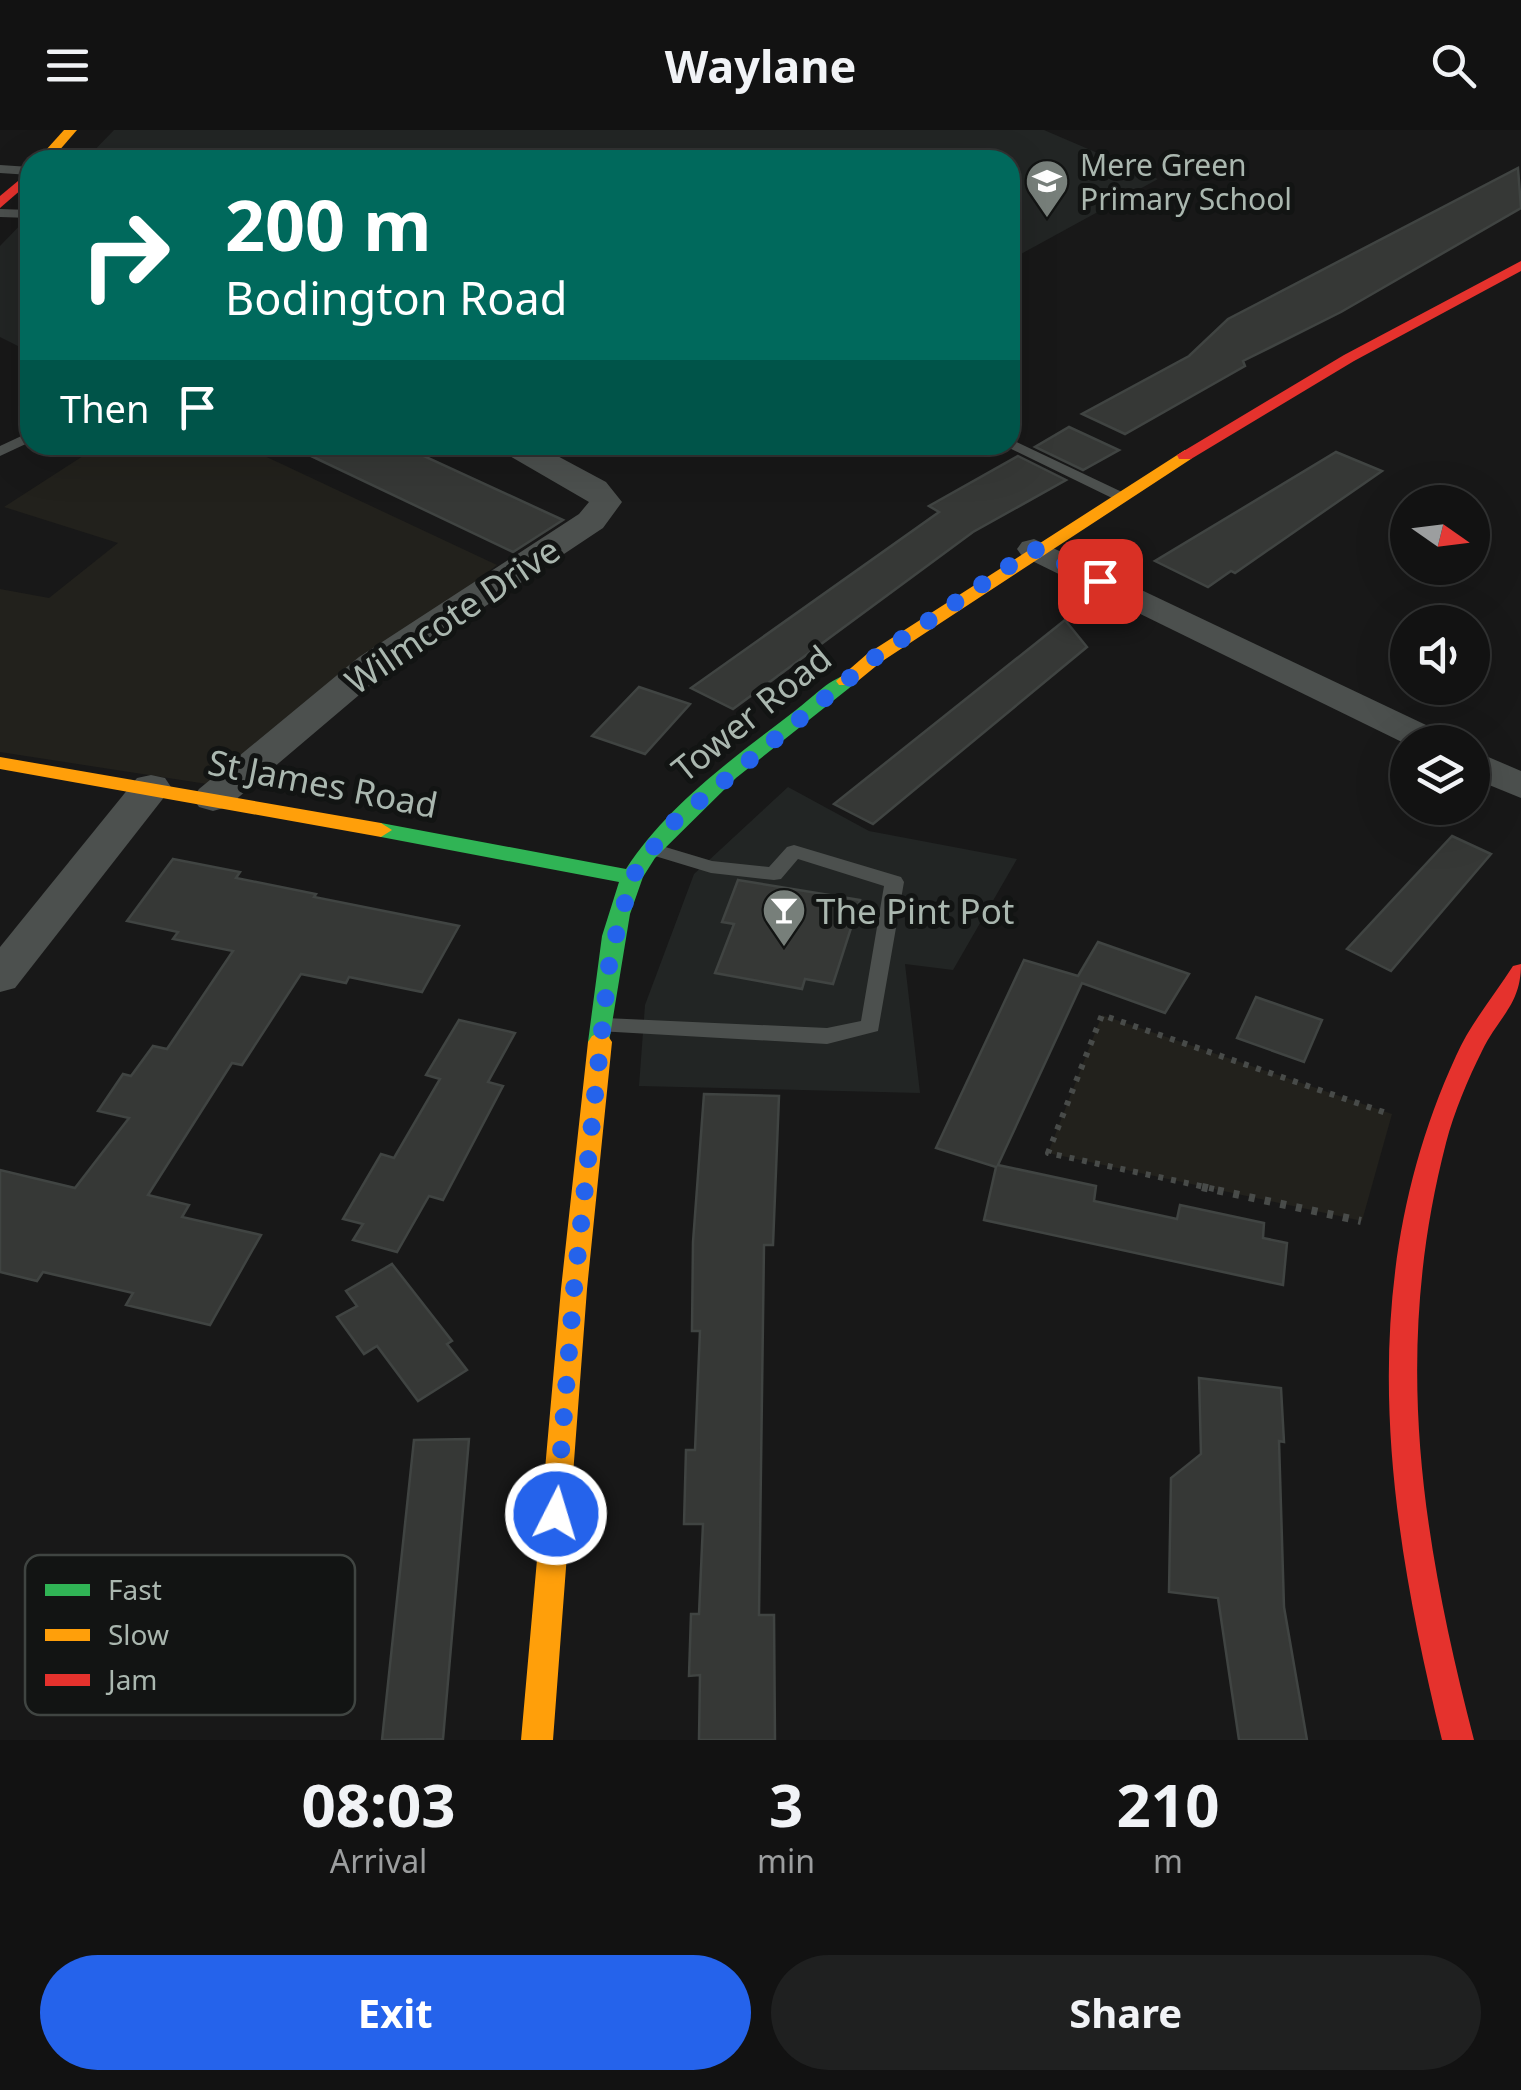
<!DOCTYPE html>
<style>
:root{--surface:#121212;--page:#1f2020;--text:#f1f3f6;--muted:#9c9e9f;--line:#313232;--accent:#2563eb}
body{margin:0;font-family:"Noto Sans",sans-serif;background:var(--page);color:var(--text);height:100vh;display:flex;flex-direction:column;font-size:38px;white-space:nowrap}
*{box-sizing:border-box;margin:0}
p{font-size:32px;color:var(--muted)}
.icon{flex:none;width:55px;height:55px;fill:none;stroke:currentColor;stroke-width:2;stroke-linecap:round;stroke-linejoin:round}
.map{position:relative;height:1610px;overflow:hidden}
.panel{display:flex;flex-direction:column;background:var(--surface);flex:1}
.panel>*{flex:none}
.top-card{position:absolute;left:20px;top:20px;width:1000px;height:305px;border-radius:30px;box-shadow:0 10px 40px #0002,0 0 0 2px var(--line);background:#00695c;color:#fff;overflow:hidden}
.needle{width:65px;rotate:104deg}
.tools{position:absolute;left:1390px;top:355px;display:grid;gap:20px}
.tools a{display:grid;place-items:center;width:100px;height:100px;border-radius:50%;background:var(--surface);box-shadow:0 10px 40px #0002,0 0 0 2px var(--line);font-size:50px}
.pin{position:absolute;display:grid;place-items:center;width:85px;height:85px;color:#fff;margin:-42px;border-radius:20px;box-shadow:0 5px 15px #0006}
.me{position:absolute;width:110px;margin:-55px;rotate:5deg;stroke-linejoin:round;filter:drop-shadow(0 0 8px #0008)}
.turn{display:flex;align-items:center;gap:35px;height:210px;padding:0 40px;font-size:45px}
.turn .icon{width:130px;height:130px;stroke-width:2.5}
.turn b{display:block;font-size:70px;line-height:85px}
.then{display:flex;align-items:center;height:95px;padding:0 40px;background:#0003;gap:20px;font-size:38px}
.eta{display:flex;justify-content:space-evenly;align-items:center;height:170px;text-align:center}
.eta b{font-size:60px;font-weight:700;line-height:70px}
.cta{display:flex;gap:20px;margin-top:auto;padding:20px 40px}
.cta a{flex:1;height:115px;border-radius:60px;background:var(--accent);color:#fff;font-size:40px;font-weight:700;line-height:115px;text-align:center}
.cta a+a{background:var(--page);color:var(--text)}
header{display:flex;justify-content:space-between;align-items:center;height:130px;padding:0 40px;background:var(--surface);font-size:45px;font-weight:700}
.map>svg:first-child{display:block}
</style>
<header><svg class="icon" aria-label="menu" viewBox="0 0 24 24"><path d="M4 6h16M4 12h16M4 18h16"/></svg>Waylane<svg class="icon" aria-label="search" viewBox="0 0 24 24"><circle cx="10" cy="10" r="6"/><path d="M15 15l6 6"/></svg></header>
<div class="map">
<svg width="1521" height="1610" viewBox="0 0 1521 1610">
<rect width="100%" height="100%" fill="#181818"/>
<!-- built -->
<g fill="#222524">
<polygon points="114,0 1044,0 1158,49 1010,130 1010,30 85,30"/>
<polygon points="30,85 30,222 0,207 0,116"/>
<polygon points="788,657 869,701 1017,729 953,840 905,834 920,963 639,956 645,875 694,744"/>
</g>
<!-- green -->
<g fill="#22211c">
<polygon points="100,315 241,315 497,435 207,654 0,622 0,459 49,468 118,413 4,377"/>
<polygon points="1102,885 1392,984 1362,1091 1048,1023"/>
</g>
<!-- building -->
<g fill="#363836" stroke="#404442" stroke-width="2.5">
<polygon points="1518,38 1521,78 1341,182 1243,231 1245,236 1125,304 1082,284 1189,226 1228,189"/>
<polygon points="1069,297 1119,320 1083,340 1035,317"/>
<polygon points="288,315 400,315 563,390 513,422"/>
<polygon points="1336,322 1382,341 1235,443 1231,441 1208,457 1155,431"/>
<polygon points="1018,326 1066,350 973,402 733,579 691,558 939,382 929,376"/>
<polygon points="1065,490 1087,517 873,694 834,674"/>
<polygon points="639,557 690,574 645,624 592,606"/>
<polygon points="1452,706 1491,724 1391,841 1347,819"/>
<polygon points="173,729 240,742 236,748 316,764 314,767 459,796 422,862 349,847 346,853 301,844 242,935 232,933 148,1065 189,1075 182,1087 261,1105 210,1195 126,1175 133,1163 43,1142 37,1151 0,1142 0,1040 75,1058 129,988 98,981 123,944 131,946 153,916 167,919 233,821 173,809 178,802 127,791"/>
<polygon points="738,750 860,770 833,854 805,849 802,859 715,843 734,794 722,792"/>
<polygon points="1098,812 1189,844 1165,883 1082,853 998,1035 1096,1056 1094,1071 1177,1089 1180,1075 1264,1093 1263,1108 1287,1113 1283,1155 984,1090 996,1037 936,1018 1024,830 1078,846"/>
<polygon points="1256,867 1322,890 1304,932 1237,908"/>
<polygon points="459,890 515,903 488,952 503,956 443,1070 429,1066 397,1122 353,1110 363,1094 343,1089 381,1024 394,1028 440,949 426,945"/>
<polygon points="704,964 779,966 773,1115 764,1115 759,1485 774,1485 775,1610 699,1610 700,1545 689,1546 691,1484 699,1484 703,1394 684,1394 686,1320 695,1320 700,1201 692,1201 693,1112"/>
<polygon points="392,1134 452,1211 447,1214 467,1240 418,1271 377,1216 364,1224 337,1187 357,1176 346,1161"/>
<polygon points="1199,1248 1281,1258 1284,1312 1279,1311 1284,1477 1307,1610 1239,1610 1218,1468 1169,1462 1171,1348 1201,1324"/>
<polygon points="469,1309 443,1609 382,1610 414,1310"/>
</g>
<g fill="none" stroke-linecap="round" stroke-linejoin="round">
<!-- path-far1 -->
<polyline stroke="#484b49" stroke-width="6" stroke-dasharray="5 8" stroke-linecap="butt" points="1214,1059 1048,1023 1102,885 1389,984"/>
<!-- path -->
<polyline stroke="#484b49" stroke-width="8" stroke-dasharray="6 10" stroke-linecap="butt" points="1202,1057 1361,1091"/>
<!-- lane -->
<g fill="#4c504e" fill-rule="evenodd">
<polygon points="0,35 30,37 30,45 0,43"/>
<polygon points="0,79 30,80 30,88 0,87"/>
<polygon points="30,302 30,312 0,326 0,316"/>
<polygon points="1010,309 1122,362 1125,365 1117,370 1112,368 1005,316 1010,315"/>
<polygon points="652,713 712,731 769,737 787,717 794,715 901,747 904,752 878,901 827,914 598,901 595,896 598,891 605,888 827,898 861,891 884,756 798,729 781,749 774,750 711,743 645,723 642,719"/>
</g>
<!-- street -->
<g fill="#4c504e" fill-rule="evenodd">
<polygon points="498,315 537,315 606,352 622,372 603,398 385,543 227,677 213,681 199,677 193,668 199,659 359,527 579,384 589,372 503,322"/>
<polygon points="1034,409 1445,604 1451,612 1408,615 1022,426 1017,419 1022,412"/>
<polygon points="1472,620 1521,641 1521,668 1472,648"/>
<polygon points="151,645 165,648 171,657 165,666 15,858 0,862 0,817 137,648"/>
</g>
<!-- fast -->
<path fill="#30b455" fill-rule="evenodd" d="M846,545l7,2 3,4 -3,4 -117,93 -81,80 -12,19 -13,37 -22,134h-16l-4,-6 14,-106 17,-54 -238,-45 -11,-7 11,-7 245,46c42,-65 109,-112 170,-159 15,-11 32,-30 50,-35z"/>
<!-- slow -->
<g fill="#ff9f0a" fill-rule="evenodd">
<polygon points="64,0 77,0 51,30 37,30"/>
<polygon points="1185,320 1193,325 1191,329 881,532 853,555 839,555 836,551 867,524"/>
<polygon points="0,627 381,693 392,700 381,707 0,639"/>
<polygon points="600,903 608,906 612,912 587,1159 553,1610 521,1610 561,1159 588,912 592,906"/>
</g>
<!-- jam -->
<g fill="#e5322d" fill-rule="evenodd">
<polygon points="30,41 30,52 0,78 0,66"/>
<polygon points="1521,131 1521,141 1354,231 1191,329 1179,329 1177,325 1344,225"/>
<path d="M1521,834c0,41 -22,52 -39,87 -14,28 -28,61 -36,92 -54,209 -25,392 28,597h-32c-57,-231 -89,-460 14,-684 14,-32 38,-60 57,-90z"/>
</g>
</g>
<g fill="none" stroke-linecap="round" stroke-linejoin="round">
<!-- route -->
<polyline stroke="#2563eb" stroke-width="18" stroke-dasharray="0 32.4" points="556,1384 574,1159 610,827 632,747 669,696 874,528 1034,419 1100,451"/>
</g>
<!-- icons -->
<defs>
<g id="school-pin" transform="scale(2.25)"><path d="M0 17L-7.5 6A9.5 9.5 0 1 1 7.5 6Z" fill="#777f7a" stroke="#121413"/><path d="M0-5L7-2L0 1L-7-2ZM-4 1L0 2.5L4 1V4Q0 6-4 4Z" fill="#fff"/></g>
<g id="bar-pin" transform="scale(2.25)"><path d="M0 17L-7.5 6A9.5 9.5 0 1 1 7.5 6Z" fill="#777f7a" stroke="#121413"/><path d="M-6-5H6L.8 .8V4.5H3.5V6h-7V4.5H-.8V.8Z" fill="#fff"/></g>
</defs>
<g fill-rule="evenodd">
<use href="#school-pin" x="1047" y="51"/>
<use href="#bar-pin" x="784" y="780"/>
</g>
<g text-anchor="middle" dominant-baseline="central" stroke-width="10" stroke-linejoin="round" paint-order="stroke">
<!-- far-poi labels -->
<g font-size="30" fill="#aab7af" stroke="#121413" text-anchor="start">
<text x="1080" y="34">Mere Green<tspan x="1080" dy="34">Primary School</tspan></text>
</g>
<!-- street labels -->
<g font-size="35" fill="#aab7af" stroke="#121413">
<text transform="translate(452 485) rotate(-34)">Wilmcote Drive</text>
<text transform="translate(751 583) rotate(-39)">Tower Road</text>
<text transform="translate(323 653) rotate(11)">St James Road</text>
</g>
<!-- poi labels -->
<g font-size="35" fill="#aab7af" stroke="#121413" text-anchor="start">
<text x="816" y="780">The Pint Pot</text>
</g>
</g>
<!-- legend -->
<rect x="25" y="1425" width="330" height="160" rx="15" fill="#121413" stroke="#404542" stroke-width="2.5"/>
<rect x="45" y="1454" width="45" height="12" fill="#30b455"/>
<rect x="45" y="1499" width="45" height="12" fill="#ff9f0a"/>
<rect x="45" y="1544" width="45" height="12" fill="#e5322d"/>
<g font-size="28" fill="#aab7af">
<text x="108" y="1470">Fast</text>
<text x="108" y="1515">Slow</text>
<text x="108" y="1560">Jam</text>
</g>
</svg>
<div class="tools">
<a><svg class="needle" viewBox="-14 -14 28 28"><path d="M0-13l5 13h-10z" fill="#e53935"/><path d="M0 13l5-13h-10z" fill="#9c9e9f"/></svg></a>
<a><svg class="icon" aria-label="sound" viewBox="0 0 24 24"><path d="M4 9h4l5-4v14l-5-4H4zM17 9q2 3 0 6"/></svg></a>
<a><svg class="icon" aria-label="layers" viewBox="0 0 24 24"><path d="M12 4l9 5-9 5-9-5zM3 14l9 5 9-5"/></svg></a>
</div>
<div class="pin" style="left:1100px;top:451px;background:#d93025"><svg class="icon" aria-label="arrive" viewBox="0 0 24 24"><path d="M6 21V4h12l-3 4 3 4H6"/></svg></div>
<svg class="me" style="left:556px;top:1384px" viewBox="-20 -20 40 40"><circle r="17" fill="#2563eb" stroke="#fff" stroke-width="3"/><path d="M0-11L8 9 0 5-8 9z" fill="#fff"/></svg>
<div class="top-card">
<div class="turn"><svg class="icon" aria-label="right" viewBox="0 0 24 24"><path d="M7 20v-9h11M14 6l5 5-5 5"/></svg><div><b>200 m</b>Bodington Road</div></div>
<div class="then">Then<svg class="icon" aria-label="arrive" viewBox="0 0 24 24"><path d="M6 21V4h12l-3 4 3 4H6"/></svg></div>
</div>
</div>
<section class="panel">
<div class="eta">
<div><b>08:03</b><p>Arrival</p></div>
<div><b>3</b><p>min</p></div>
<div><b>210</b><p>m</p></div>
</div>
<div class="cta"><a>Exit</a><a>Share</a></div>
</section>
